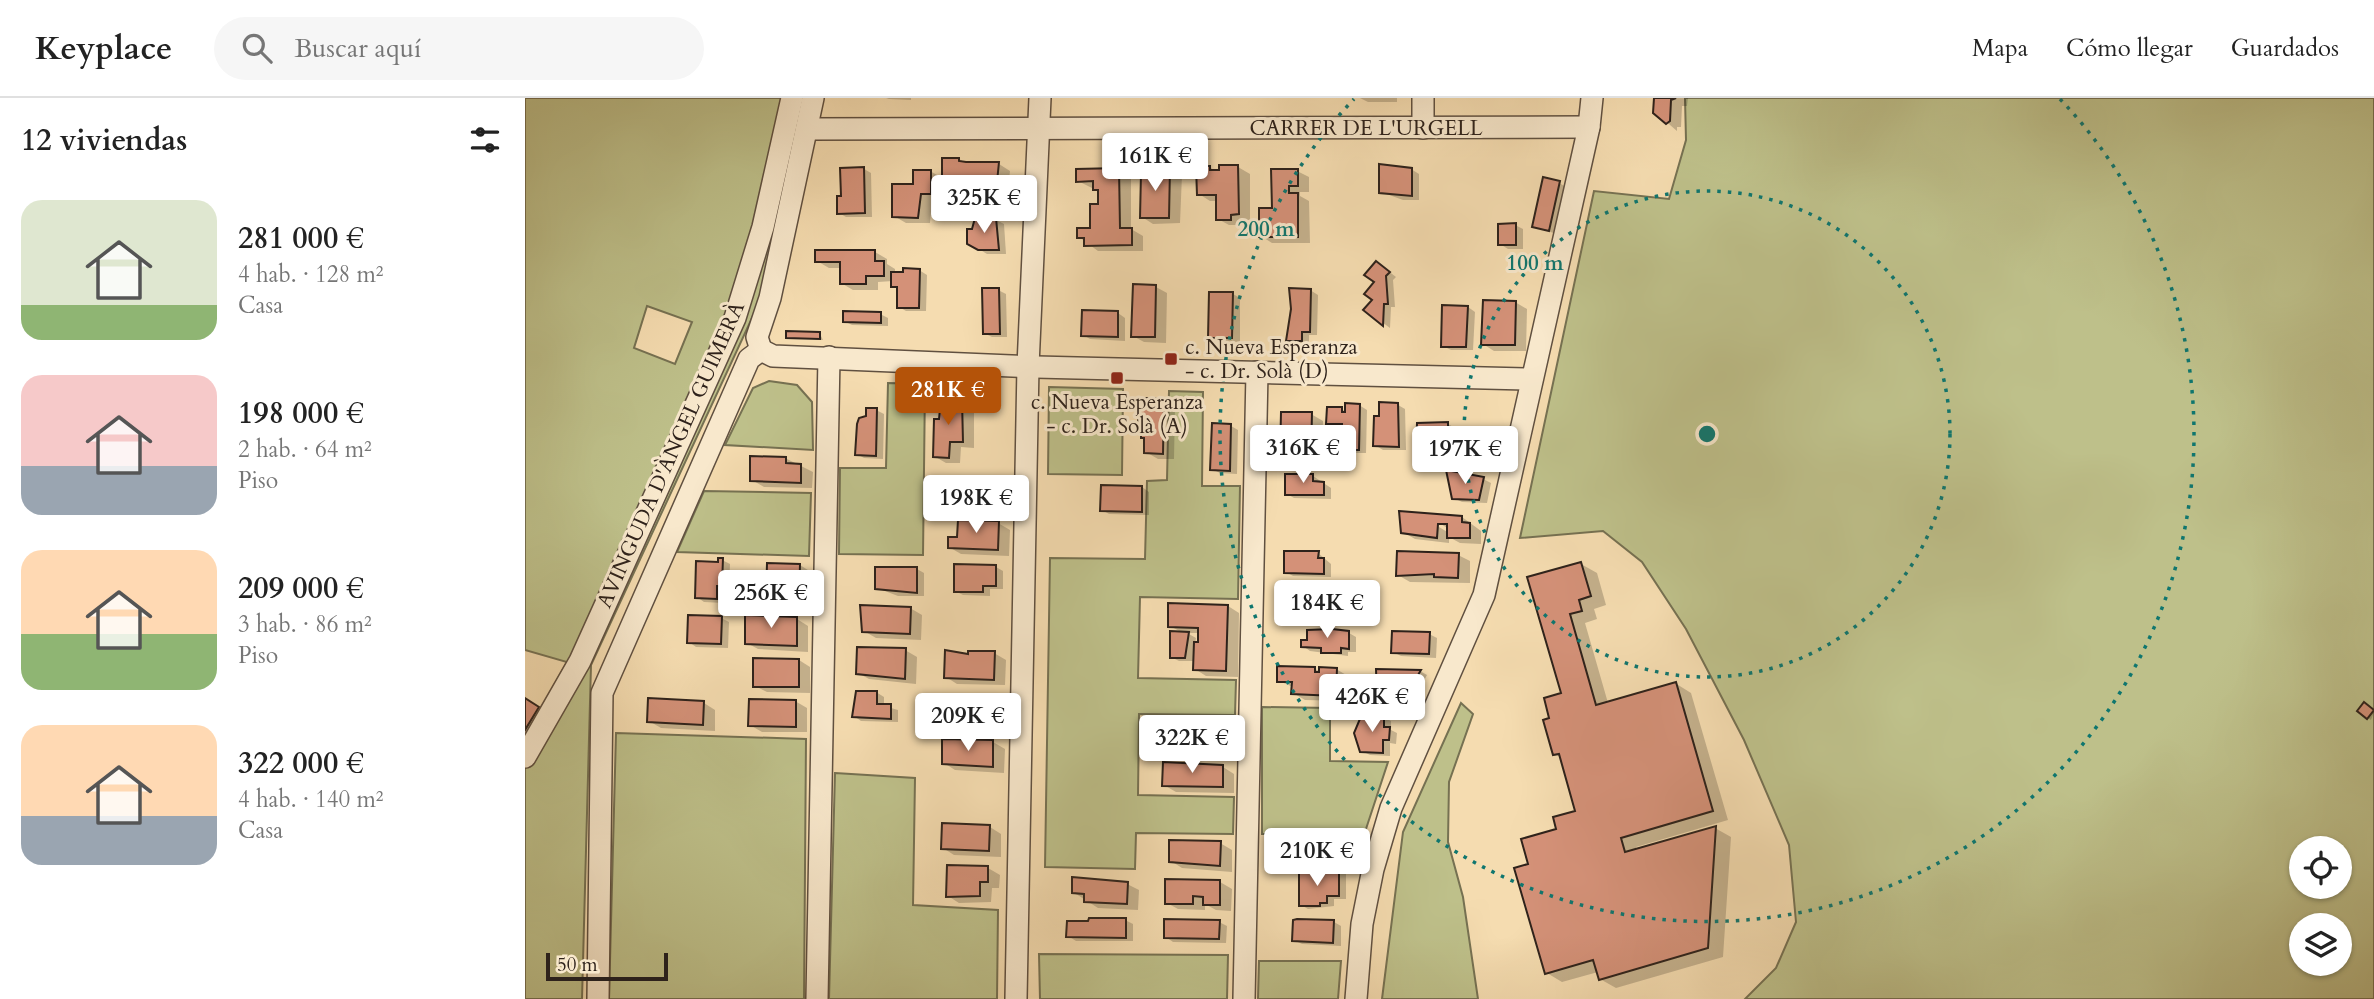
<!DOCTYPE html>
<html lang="es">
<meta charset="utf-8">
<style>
body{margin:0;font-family:Cardo,serif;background:#f6f6f6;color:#222;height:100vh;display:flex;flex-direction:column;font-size:26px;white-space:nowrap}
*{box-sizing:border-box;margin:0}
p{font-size:23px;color:#767676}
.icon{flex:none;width:38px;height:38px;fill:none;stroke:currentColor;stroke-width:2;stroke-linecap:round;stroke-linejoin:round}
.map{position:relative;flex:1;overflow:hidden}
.drawer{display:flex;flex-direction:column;background:#fff;width:525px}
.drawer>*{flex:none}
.tools{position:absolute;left:1764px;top:738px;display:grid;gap:14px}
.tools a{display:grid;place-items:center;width:63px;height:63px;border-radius:50%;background:#fff;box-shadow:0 2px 5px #0004;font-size:35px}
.scale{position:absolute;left:21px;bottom:18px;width:122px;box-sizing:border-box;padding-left:7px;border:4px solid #2e221b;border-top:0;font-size:19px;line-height:24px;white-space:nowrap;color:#2e221b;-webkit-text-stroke:5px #f8e8cc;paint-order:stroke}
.price{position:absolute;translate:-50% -60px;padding:0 16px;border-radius:7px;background:#fff;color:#222;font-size:23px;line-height:46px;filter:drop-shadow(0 2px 4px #0008)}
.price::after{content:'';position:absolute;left:50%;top:42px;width:21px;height:16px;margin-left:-10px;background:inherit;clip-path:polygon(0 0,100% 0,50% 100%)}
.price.on{background:#b45309;color:#fff}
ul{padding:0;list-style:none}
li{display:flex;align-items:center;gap:21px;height:175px;padding:0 21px}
li span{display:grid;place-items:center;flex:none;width:196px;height:140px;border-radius:21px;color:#555}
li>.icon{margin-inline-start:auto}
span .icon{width:84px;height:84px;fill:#fffc;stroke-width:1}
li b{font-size:30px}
h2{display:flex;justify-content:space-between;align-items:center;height:84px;padding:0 21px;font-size:30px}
header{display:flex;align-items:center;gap:42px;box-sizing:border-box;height:98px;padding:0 35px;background:#fff;border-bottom:2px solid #e0e0e0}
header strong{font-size:33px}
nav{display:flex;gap:38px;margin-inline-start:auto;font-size:24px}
.search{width:490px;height:63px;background:#f6f6f6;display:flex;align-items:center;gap:18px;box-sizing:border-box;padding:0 24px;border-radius:38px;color:#767676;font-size:26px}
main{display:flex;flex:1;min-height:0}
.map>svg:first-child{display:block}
.green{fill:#bec08a;stroke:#767152;stroke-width:2;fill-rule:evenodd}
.shadow{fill:#0003;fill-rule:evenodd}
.building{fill:#d49178;stroke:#2e221b;stroke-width:2}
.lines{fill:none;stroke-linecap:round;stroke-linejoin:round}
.minor-casing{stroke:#605040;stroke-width:24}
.minor{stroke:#f8e8cc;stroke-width:21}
.ring{fill:none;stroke:#0f766e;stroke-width:3.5;stroke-dasharray:3.5 7}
.poi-dot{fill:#8f2418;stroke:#f8e8cc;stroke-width:2.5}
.labels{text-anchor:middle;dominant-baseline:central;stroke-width:6;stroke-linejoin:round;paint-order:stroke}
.street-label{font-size:21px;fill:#2e221b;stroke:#f8e8cc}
.poi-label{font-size:21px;fill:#2e221b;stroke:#f8e8cc;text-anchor:start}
.centre{fill:#0f766e;stroke:#f8e8cc;stroke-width:3.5}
.ring-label{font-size:21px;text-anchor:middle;font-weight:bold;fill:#0f766e;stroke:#f8e8cc;stroke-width:6;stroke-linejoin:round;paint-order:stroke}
</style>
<header>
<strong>Keyplace</strong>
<div class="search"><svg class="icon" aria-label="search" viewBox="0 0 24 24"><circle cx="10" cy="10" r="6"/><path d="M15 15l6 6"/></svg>Buscar aquí</div>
<nav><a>Mapa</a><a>Cómo llegar</a><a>Guardados</a></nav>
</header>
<main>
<section class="drawer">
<h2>12 viviendas<svg class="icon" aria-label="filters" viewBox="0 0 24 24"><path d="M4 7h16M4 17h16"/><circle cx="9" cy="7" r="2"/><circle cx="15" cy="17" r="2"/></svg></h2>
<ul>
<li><span style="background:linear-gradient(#dfe7d0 75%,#8fb573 0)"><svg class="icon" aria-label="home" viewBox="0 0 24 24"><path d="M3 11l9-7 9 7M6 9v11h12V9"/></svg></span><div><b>281 000 €</b><p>4 hab. · 128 m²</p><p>Casa</p></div></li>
<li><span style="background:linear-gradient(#f6c9c9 65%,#9aa5b1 0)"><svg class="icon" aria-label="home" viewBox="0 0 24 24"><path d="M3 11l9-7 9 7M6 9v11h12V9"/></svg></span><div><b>198 000 €</b><p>2 hab. · 64 m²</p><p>Piso</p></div></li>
<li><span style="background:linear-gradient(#ffd9b3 60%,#8fb573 0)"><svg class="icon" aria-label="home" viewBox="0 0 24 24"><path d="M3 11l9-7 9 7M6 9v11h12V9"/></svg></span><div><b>209 000 €</b><p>3 hab. · 86 m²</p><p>Piso</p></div></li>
<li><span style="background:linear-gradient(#ffd9b3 65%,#9aa5b1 0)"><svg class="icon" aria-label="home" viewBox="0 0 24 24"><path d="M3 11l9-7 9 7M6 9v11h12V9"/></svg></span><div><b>322 000 €</b><p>4 hab. · 140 m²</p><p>Casa</p></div></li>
</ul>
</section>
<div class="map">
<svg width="1849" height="901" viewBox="0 0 1849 901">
<rect width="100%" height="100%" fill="#f5dcb0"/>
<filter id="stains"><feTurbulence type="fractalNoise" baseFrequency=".00286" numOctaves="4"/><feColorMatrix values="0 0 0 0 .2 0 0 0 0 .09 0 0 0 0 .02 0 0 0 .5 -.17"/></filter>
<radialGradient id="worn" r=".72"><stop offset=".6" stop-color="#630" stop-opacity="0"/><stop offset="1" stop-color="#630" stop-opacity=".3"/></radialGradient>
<g class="green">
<path d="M0,0H278L234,205L66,567L57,901H0V640L42,564L0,552ZM122,208L167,224L150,266L109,250Z"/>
<path d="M1160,0H1849V901H1220L1251,870L1271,824L1264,747L1219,642L1161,531L1117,464L1078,433L995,440L1069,93L1144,101L1161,42ZM1776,751H1815V789H1776ZM1776,828H1815V866H1776Z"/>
<polygon points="244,283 272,287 287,304 288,352 200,347 228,290"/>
<polygon points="363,285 400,286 398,457 314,456 315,370 361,370"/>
<polygon points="524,289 598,291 597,377 523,376"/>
<polygon points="644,293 678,294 677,388 715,388 713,501 615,499 613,580 711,582 710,617 614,616 613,697 709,699 708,736 611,735 610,771 520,769 525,460 620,461 622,383 642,382"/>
<polygon points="179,393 286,395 284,458 152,454"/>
<polygon points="936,605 948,616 924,684 923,744 938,799 953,901 857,901 878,734"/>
<polygon points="737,609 805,610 805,663 863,664 839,737 737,736"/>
<polygon points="91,635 281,641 279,901 84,901"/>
<polygon points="310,675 390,680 388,807 473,812 472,901 304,901"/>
<polygon points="514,856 703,857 702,901 515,901"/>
<polygon points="734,863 816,863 813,901 733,901"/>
</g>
<g class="shadow">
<polygon points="361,0 386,0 386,2 364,1"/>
<polygon points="835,0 872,0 872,4 843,4"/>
<polygon points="1131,0 1163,0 1162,8 1157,8 1156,29 1152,29 1152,33 1130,14"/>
<polygon points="434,61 442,66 474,66 485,73 482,100 465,95 445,95 445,105 431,105 417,97 417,102 407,102 405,125 381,125 369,118 390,88 405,73 419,81"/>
<polygon points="684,69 692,74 713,69 725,76 725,122 717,122 717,127 704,127 693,121 693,103 685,103 674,96"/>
<polygon points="339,71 346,75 347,119 321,119 314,115 318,100"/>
<polygon points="625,71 645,71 657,77 655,125 628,126 617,119"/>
<polygon points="886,71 894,76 894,102 878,102 856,94"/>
<polygon points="594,72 606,78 606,131 618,138 618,153 573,153 554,139 567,131 575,108 575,94 553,83"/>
<polygon points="772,73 784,79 784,94 775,94 775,98 784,103 785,145 747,145 736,138"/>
<polygon points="1034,85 1041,89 1031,136 1009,128"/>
<polygon points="471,122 479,126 481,156 462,156 454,151"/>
<polygon points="990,127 998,131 998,151 983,151 975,146"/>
<polygon points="350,154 362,161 362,166 370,171 370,175 394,172 402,177 401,213 381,213 374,209 374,192 368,188 368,183 353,184 353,192 328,192 316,185 316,170 304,170 292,163"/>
<polygon points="858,169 871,179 868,182 870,209 866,209 865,230 841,212 849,202"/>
<polygon points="631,189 642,195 641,245 619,244 608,238"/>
<polygon points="473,192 481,196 482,239 467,239 459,235"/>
<polygon points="766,192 785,192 793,197 792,237 784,237 784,246 771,246 763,242"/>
<polygon points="708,196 715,200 715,244 693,243 685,239"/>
<polygon points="990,204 1002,211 1001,253 969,253 958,246"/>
<polygon points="919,209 943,209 950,214 948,252 926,252 918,248"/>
<polygon points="593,215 600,220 600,243 565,241 558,237"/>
<polygon points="355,216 363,220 363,228 327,227 319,223"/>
<polygon points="295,236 298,242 263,239"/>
<polygon points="433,298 449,311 449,350 436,349 435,365 421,365 409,358 416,323"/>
<polygon points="638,302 650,309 649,361 633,361 621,354 618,331 615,329"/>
<polygon points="834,307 842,312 841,355 825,355 818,351 818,330 803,325 816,311 822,314"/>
<polygon points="873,307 880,311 881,352 858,352 850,347 856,320"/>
<polygon points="351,312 359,316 358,361 339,360 332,356"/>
<polygon points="786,316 798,323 797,365 768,365 756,358"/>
<polygon points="923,326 930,330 930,361 901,360 893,356"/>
<polygon points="706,328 713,332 712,376 695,375 687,371"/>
<polygon points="260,360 288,374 287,390 239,389 227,382"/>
<polygon points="788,378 806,390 806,401 769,400 762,396"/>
<polygon points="473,381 481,386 480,412 445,411 437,406"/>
<polygon points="958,381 966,385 962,405 937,404 929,400"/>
<polygon points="617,389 624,394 624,417 584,416 577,412"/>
<path d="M876,415L937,419L956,433V446L935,445L924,439V445L890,441L878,434ZM906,420L924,431V435L904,423Z"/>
<polygon points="473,425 485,432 484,458 436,456 424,449 433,441"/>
<polygon points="793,455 806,466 806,479 768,478 761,474"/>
<polygon points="933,457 945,463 945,485 885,484 873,477"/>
<polygon points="197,462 205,466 204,491 199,491 199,505 179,504 172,499"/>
<polygon points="1056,466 1072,475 1081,507 1069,511 1072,521 1060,525 1083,605 1150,585 1166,595 1203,722 1111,749 1112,753 1190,730 1206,739 1198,859 1091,890 1075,881 1073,874 1037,884 1022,875 1005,767 1052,714 1037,660 1030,656 1027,621 1038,597 1004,481"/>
<polygon points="275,467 286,474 285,511 255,509 243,503"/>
<polygon points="471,469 478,473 478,491 465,491 465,498 438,497 430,493"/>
<polygon points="392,471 399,475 399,498 373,498 352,490"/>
<polygon points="798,494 805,498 805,519 765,517 758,513"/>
<path d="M703,508L714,515L713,579L681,578L670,571V563H654L646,559L658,535L645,528ZM662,535H675L674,546H670L671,540Z"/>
<polygon points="385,510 397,517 396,542 351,540 339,533"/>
<polygon points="196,520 204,524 203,550 171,549 164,544"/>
<polygon points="272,521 283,528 283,554 233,551 222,545"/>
<polygon points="824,535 831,539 831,554 823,554 823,558 785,553 778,548 783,544"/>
<polygon points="904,536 912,540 911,560 876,558 868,554"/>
<polygon points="380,552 392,559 391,586 344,581 333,575"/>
<polygon points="469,555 481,562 480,587 432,586 421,579 445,558"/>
<polygon points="274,562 285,569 285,595 242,594 230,588"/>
<polygon points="790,571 796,574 811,571 823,578 822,603 780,602 768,595 768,589 754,583"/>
<polygon points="895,573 902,577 895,590 884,590 884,604 861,604 854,599"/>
<polygon points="351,594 359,599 359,608 373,612 373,624 336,623 329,618"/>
<polygon points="0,601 25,617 0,657"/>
<polygon points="270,603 282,610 282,634 237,634 225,627"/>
<polygon points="179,605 190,612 190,633 136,630 124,623"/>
<polygon points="1842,608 1849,614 1846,622 1843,620"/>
<polygon points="858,619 866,623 866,632 872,635 871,646 865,645 865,658 845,657 837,653"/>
<polygon points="698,630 706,634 705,653 667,652 659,648 660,644 643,640"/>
<polygon points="468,644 480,651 479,675 430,672 419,665"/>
<polygon points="698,669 709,676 709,695 651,694 639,687"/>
<polygon points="465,729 476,736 476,759 429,757 418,750"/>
<polygon points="695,745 707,752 707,774 657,770 646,763"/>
<polygon points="803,747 821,759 821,801 809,801 809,808 783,811 776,807"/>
<polygon points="463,770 475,777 474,790 467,790 466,804 434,805 423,798"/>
<polygon points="695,784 707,791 706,813 691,812 680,806 680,812 653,811 642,805"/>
<polygon points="602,786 614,792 613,812 573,810 548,794"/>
<polygon points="600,822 608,826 608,843 551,843 543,838"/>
<polygon points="694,824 702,828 701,845 648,844 641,839"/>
<polygon points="809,824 816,828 816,848 777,846 769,842"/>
</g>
<g class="building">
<polygon points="1129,0 1151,0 1146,2 1145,23 1141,26 1128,15"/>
<polygon points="417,60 434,60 434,63 441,64 474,64 471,94 434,90 434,99 417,99"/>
<polygon points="854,66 887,70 887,98 854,95"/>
<polygon points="694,67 713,67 714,116 706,117 706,122 691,122 691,97 672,97 671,68 685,68 685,72 694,72"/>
<polygon points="339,69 340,115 312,116 312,98 316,98 315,70"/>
<polygon points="623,69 645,69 644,120 615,120 616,75 624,75"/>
<polygon points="594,70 595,130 607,130 607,147 559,148 559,140 552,140 552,130 565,130 565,106 573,106 573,92 568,92 568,83 551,84 551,71"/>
<polygon points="746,71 773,71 773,88 764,88 764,95 773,95 773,139 734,139 734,110 747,110"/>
<polygon points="388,72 406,72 406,96 396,96 393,120 367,119 367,86 388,86"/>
<polygon points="1018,79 1035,83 1024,133 1007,129"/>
<polygon points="450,120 471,120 474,152 453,152 442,146 442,131 447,131"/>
<polygon points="991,125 991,147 973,147 973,126"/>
<polygon points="290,152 350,152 350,163 359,163 359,178 341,178 341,186 315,186 315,164 290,164"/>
<polygon points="851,163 865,174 861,178 863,206 859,206 858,228 838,212 847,202 839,196 849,184 839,177"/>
<polygon points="378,170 395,171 394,210 372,210 372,189 366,189 366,174 378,174"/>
<polygon points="608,186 631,187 630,239 606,239"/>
<polygon points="457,190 474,190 475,236 458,236"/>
<polygon points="764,190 786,191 785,234 777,234 777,243 761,243 766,211"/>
<polygon points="684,194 708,194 707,240 683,240"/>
<polygon points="958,202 991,203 990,247 956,247"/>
<polygon points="917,207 943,208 941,249 916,249"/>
<polygon points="557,212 593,213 593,239 556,238"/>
<polygon points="318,213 356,214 356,225 318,224"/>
<polygon points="261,233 295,234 295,241 261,240"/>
<polygon points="420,296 433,296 433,302 437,302 438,344 425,344 424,360 408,359 409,321 414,321 415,311 420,311"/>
<polygon points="614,300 639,300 638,356 619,355 619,340 616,340 616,330 613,330"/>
<polygon points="854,304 873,305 874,349 848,348 849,318 854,318"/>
<polygon points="820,305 835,306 834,352 816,352 817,326 801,326 802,309 817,309 817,314 820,314"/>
<polygon points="341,310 352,310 351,358 330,357 332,326 334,320 341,318"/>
<polygon points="756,314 787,314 786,360 755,359"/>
<polygon points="923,324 923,357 891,357 892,325"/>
<polygon points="687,325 706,326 705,373 685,372"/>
<polygon points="225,358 261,359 261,365 276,366 276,385 225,383"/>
<polygon points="921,372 959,379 954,402 927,401"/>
<polygon points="760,376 788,376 788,383 799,384 799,397 760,397"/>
<polygon points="436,378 474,380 473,408 435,407"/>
<polygon points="576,387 617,388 617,414 575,413"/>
<polygon points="874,413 937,418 937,424 945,425 945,440 922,440 922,426 913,426 912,440 876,435"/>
<polygon points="433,422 474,423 473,452 423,450 423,439 432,439"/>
<polygon points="759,453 794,453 793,460 799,460 799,476 759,475"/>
<polygon points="872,453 934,455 933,480 909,479 909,476 871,478"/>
<polygon points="193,460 198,460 197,488 192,488 192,501 170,500 171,463 193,464"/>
<polygon points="1056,464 1066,498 1054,502 1057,513 1045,516 1071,607 1151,584 1188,713 1096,740 1100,754 1191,728 1183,850 1074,882 1068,862 1020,876 989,770 1003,766 996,741 1031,731 1028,719 1050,713 1034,656 1028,657 1018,622 1024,620 1019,600 1036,595 1002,479"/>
<polygon points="242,465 275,466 274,505 241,504"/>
<polygon points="429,466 471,467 471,488 458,488 458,494 429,494"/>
<polygon points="350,469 392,469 392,495 350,491"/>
<polygon points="757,491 798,492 798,515 756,514"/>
<polygon points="643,505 703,507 701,573 668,572 669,544 673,544 673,530 643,529"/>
<polygon points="335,507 386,509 385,536 337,534"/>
<polygon points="163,517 197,518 196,546 162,545"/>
<polygon points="220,517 272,519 272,548 220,546"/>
<polygon points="807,531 824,533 824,551 816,550 816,555 796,555 796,550 776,549 776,542 782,542 782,532"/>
<polygon points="645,533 664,534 660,560 645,560"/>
<polygon points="867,533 905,534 904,556 866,555"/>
<polygon points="332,549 381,550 380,581 331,576"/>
<polygon points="420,552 443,556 443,553 470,553 469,582 419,580"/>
<polygon points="228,560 274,561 274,589 228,589"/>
<polygon points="752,568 790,569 790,574 794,574 794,569 812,570 811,598 766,596 767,584 752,584"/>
<polygon points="851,571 896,572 887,587 877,586 877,601 852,600"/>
<polygon points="331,593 352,593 352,606 366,606 366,621 327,619"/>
<polygon points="0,600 14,609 0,632"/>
<polygon points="123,600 179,603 178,627 122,624"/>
<polygon points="224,601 271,602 271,629 223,628"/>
<polygon points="1839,604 1849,612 1842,621 1832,613"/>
<polygon points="837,616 859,617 859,629 865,629 864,642 858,642 858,655 835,654 829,635"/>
<polygon points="641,624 699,628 698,650 658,649 658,641 641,641"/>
<polygon points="417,641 468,642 468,669 417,666"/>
<polygon points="638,664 698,667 698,689 637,688"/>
<polygon points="417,725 465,727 464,753 416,751"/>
<polygon points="644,742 696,743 695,768 644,764"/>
<polygon points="775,742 796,742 804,745 804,753 814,753 814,775 774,775"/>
<polygon points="422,767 463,768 463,784 455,784 455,798 421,799"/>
<polygon points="774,775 814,775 814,798 802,798 802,805 795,805 795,808 774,808"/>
<polygon points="547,779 603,784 602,806 559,804 559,796 547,795"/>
<polygon points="640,781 695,782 695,807 678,807 678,799 668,798 668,806 640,806"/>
<polygon points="564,820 601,820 601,840 541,839 542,823 563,823"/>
<polygon points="639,821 695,822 694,841 639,840"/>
<polygon points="772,821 809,822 808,845 767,843 768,822"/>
</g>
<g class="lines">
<g class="minor-casing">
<g id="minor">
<polyline points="898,30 898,0"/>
<polyline points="282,31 1064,29"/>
<polyline points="236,252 248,258 511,269 1006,281"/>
<polyline points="236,252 232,239 245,200 288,0"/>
<polyline points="0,659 55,563 210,220 238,129 267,0"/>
<polyline points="73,901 77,595 224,261 236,252"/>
<polyline points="292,901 304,259"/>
<polyline points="491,901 503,268 515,0"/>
<polyline points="719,901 732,274"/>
<polyline points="831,901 837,826 848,771 866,710 959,497 1064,29 1067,0"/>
</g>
</g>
<use href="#minor" class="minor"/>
</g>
<g class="ring">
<circle cx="1182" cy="336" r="243"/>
<path d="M1535 1A487 487 0 1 1 829 1"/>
</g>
<g class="poi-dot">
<rect x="639" y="254" width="14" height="14" rx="3.5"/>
<rect x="585" y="273" width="14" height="14" rx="3.5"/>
</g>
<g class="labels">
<g class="street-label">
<text x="841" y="30">CARRER DE L'URGELL</text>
<text transform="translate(146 357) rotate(-66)">AVINGUDA D'ÀNGEL GUIMERÀ</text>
</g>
<g class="poi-label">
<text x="660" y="249">c. Nueva Esperanza<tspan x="660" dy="24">- c. Dr. Solà (D)</tspan></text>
<text x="592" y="304" text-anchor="middle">c. Nueva Esperanza<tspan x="592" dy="24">- c. Dr. Solà (A)</tspan></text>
</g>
</g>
<circle cx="1182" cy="336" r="10" class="centre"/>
<g class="ring-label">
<text x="741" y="138">200 m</text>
<text x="1010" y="172">100 m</text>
</g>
<rect width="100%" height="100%" filter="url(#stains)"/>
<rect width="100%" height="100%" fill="url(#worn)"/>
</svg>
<div class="tools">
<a><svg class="icon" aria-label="locate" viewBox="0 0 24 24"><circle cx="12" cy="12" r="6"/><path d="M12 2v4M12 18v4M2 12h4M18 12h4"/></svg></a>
<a><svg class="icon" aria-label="layers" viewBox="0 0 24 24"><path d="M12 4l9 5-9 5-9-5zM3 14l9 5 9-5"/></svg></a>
</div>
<div class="scale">50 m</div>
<b class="price" style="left:630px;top:95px">161K €</b>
<b class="price" style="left:459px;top:137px">325K €</b>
<b class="price on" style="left:423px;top:329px">281K €</b>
<b class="price" style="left:778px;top:387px">316K €</b>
<b class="price" style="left:940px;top:388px">197K €</b>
<b class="price" style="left:451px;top:437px">198K €</b>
<b class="price" style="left:246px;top:532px">256K €</b>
<b class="price" style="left:802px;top:542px">184K €</b>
<b class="price" style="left:847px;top:636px">426K €</b>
<b class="price" style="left:443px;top:655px">209K €</b>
<b class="price" style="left:667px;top:677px">322K €</b>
<b class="price" style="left:792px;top:790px">210K €</b>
</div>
</main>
